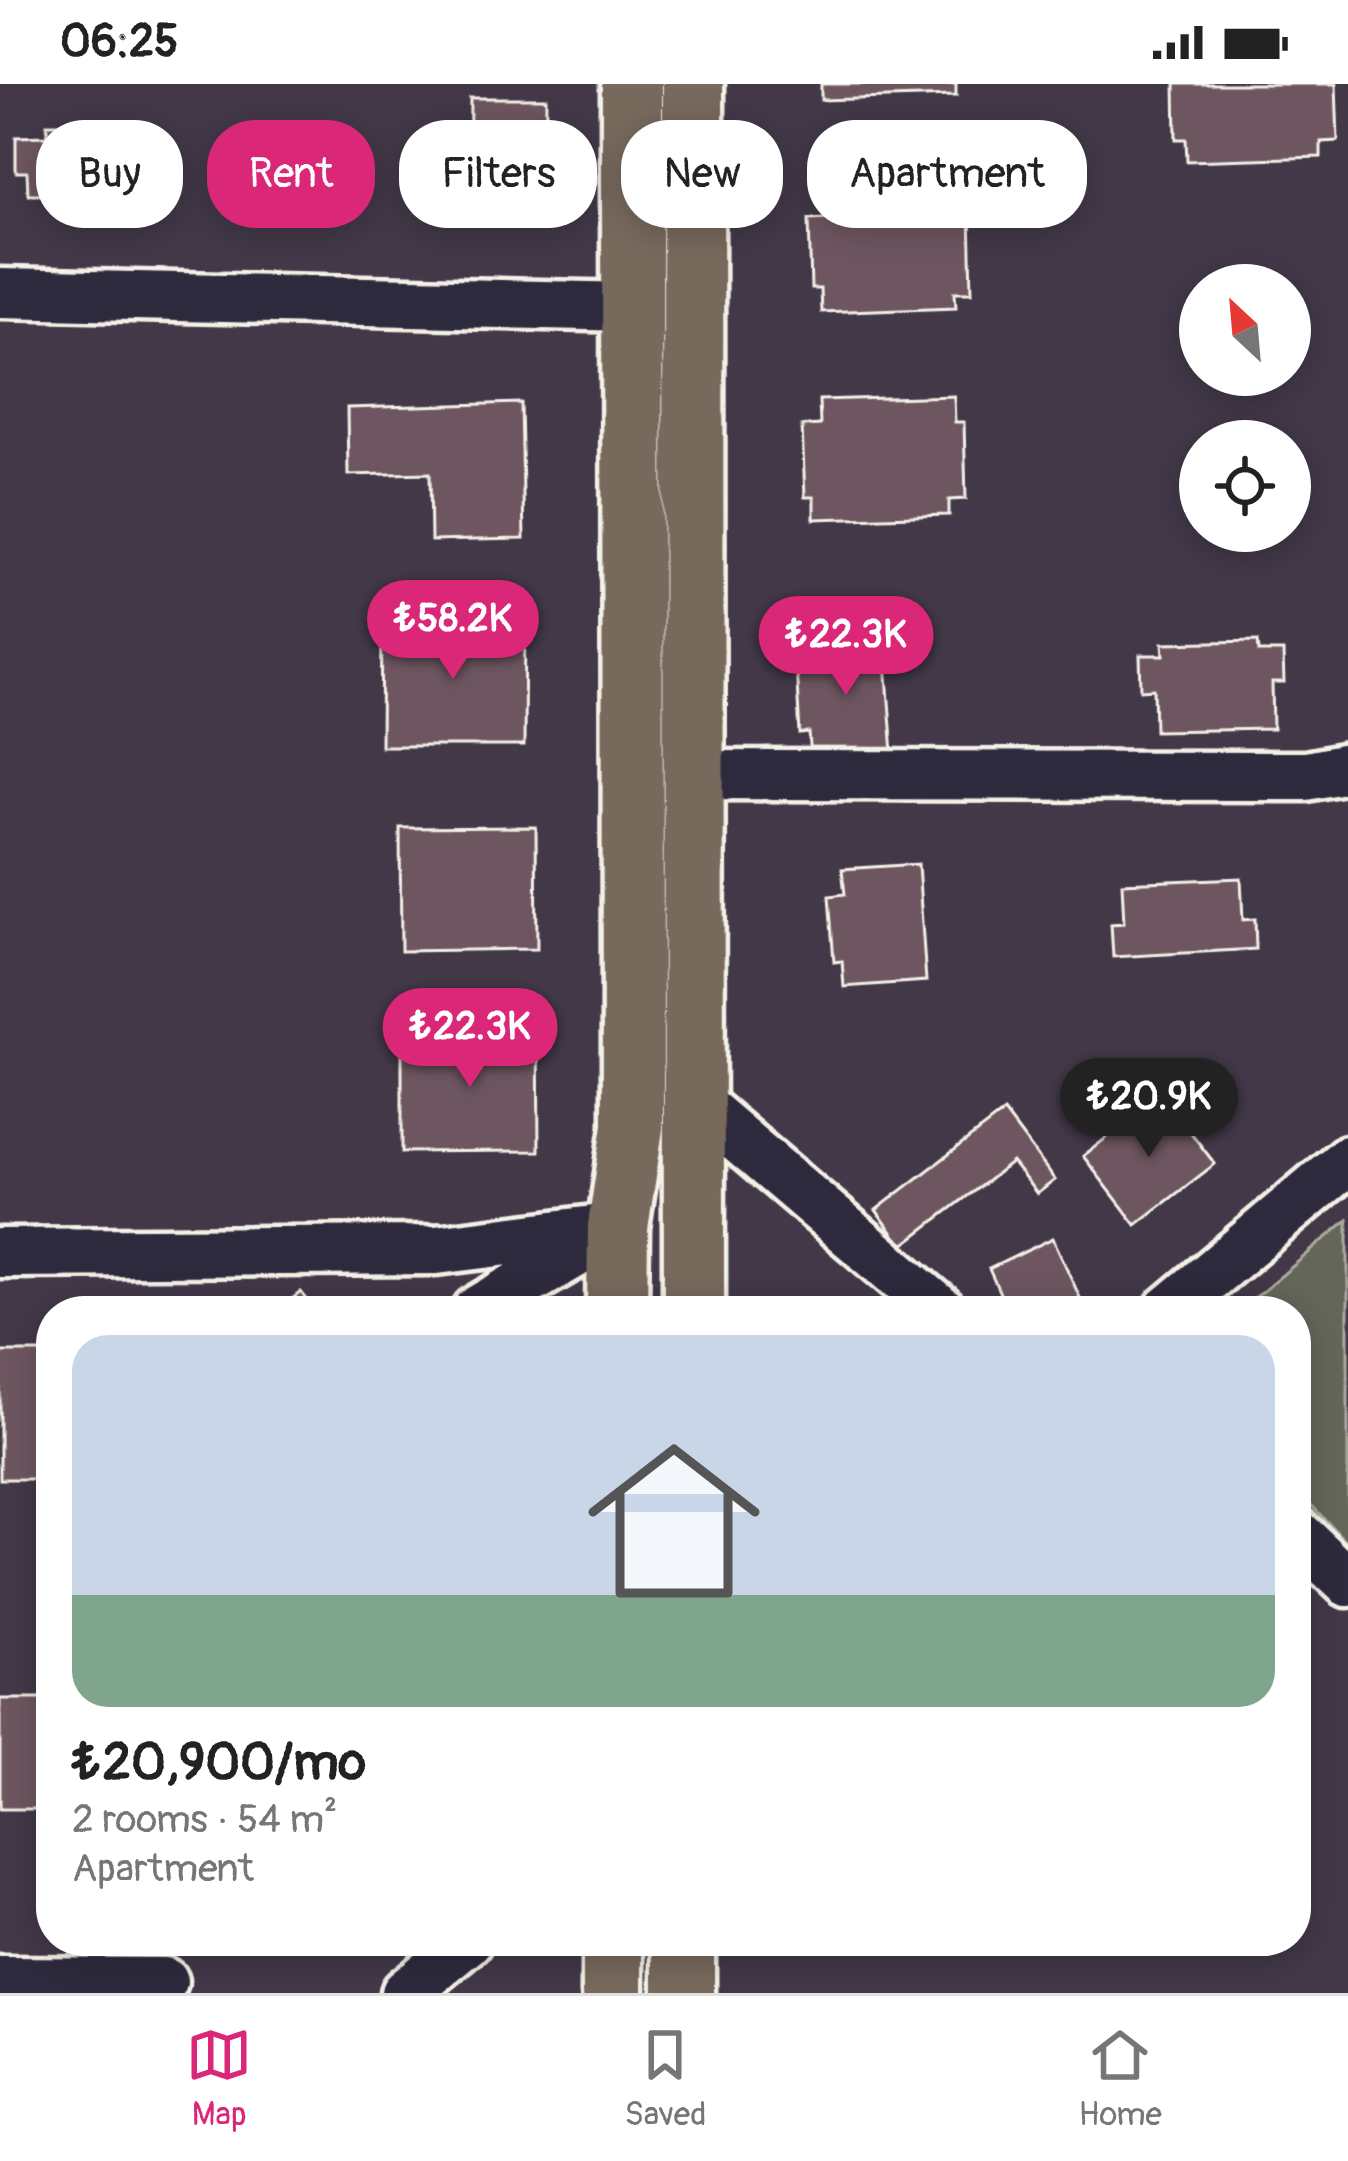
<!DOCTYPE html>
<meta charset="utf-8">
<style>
body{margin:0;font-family:Pangolin,sans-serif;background:#f6f6f6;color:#222;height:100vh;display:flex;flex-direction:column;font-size:45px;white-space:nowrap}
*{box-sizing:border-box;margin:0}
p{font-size:39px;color:#767676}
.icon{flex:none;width:66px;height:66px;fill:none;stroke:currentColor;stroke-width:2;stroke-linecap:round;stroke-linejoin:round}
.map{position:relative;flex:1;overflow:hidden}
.sheet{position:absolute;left:36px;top:1212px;width:1275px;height:660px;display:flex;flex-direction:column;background:#fff;border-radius:48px;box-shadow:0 6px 30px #0003}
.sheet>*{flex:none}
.top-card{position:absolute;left:36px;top:36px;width:1278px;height:108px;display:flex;gap:24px}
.needle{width:78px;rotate:334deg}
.fabs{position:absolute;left:1179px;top:180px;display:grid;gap:24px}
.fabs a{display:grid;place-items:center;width:132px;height:132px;border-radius:50%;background:#fff;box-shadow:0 6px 30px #0003;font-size:60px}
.price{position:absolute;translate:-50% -102px;padding:0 27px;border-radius:42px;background:#db2777;color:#fff;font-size:39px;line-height:78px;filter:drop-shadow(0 3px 6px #0008)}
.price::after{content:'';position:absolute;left:50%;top:72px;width:36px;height:27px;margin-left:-18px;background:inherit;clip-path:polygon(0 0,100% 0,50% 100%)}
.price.on{background:#222;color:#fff}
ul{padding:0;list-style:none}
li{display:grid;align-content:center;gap:24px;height:636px;padding:0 36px}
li+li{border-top:3px solid #e0e0e0}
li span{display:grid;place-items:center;height:372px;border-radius:36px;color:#555}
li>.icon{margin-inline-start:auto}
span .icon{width:216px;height:216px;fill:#fffc;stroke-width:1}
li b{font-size:51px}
.chip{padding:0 42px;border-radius:48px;background:#fff;box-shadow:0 6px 30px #0003;font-size:42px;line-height:108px}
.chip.on{background:#db2777;color:#fff}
.status{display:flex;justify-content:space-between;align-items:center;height:84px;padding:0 60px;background:#fff;direction:ltr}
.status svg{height:33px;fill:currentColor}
.tab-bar{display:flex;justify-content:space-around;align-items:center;height:168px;border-top:3px solid #e0e0e0;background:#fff;font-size:33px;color:#767676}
.tab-bar a{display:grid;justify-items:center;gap:6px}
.tab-bar .on{color:#db2777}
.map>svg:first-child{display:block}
.grass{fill:#636658;stroke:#acaca0;stroke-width:3}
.building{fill:#6e5760;stroke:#f4f1e8;stroke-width:3}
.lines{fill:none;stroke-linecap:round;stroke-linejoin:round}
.minor-casing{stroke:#f4f1e8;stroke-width:57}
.major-casing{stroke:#f4f1e8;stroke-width:69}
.minor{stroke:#2f2a3d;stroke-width:48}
.major{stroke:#77695c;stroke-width:60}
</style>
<div class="status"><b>06:25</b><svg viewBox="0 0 49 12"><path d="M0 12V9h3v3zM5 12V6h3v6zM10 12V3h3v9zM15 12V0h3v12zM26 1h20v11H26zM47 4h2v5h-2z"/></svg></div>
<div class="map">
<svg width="1348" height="1909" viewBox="0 0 1348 1909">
<rect width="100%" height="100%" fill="#423848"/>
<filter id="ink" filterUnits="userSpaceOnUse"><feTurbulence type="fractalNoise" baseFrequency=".00833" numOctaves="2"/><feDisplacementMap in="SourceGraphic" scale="24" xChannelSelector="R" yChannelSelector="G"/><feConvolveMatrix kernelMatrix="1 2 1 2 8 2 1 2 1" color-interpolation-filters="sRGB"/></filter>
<g filter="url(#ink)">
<polygon class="grass" points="1348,1136 1348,1460 1296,1405 1296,1227 1239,1227"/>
<g class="building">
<polygon points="821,0 956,0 956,12 821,16"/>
<polygon points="1175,0 1336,0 1338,57 1321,58 1321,73 1187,77 1186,55 1176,55"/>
<polygon points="470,14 546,14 545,129 469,128"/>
<polygon points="47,40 121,40 122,51 150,50 150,93 141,93 141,109 113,109 114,122 51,122 51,110 28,110 27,88 16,88 16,53 47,52"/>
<polygon points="961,104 961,130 970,130 972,208 955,208 956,223 821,228 820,205 811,205 809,135 827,134 826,108"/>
<polygon points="954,312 955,338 964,338 966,415 949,416 949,431 814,435 814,413 805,413 802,342 820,341 819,316"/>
<polygon points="521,319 524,455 431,457 430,389 348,391 347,324"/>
<polygon points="382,533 525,534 524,662 381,662"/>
<polygon points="884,552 893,669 811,675 809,649 800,650 796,583 811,582 809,557"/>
<polygon points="1258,557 1259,568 1283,568 1284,599 1272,599 1273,645 1155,647 1154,605 1141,606 1140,571 1164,571 1163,559"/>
<polygon points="536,743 537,865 401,867 400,744"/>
<polygon points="918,780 926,897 844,903 842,877 834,878 829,812 845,810 842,785"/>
<polygon points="1241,794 1243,836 1255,835 1256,865 1113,873 1111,840 1124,839 1122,799"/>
<polygon points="538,944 539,1067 402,1068 402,946"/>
<polygon points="1162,1011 1215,1080 1136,1141 1083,1072"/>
<polygon points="1004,1028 1055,1096 1037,1110 1012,1078 902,1162 876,1126"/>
<polygon points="1053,1154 1086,1227 1008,1227 989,1185"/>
<polygon points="301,1208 316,1227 276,1227"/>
<rect x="0" y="1268" width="51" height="127"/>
<rect x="0" y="1615" width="51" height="110"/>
</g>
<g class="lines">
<g class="minor-casing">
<g id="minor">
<polyline points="0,209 635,223"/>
<polyline points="693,691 1306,692 1348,684"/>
<polyline points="693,1016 941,1227"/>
<polyline points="0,1169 436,1166 618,1143"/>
<polyline points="477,1227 599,1155"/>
<polyline points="1168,1227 1348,1076"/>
<polyline points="1296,1449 1348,1498"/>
<polyline points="0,1897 163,1898"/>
<polyline points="405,1909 468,1857"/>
</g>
</g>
<g class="major-casing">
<g id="major">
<polyline points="693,0 694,1227"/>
<polyline points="617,1227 618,1143 633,1043 632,0"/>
<polyline points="613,1857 613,1909"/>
<polyline points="684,1909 684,1857"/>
</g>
</g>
<use href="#minor" class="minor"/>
<use href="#major" class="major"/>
</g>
</g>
</svg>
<div class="fabs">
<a><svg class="needle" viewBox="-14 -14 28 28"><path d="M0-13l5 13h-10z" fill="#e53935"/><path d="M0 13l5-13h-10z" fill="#767676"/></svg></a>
<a><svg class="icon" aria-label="locate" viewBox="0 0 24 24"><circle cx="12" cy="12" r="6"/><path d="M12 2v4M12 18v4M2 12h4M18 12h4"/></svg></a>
</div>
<b class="price" style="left:453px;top:598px">₺58.2K</b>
<b class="price" style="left:846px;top:614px">₺22.3K</b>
<b class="price" style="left:470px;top:1006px">₺22.3K</b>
<b class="price on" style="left:1149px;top:1076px">₺20.9K</b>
<div class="top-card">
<a class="chip">Buy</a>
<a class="chip on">Rent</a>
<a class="chip">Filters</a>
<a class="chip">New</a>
<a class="chip">Apartment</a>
</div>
<section class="sheet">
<ul>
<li><span style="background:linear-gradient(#c9d6e8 70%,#7fa58c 0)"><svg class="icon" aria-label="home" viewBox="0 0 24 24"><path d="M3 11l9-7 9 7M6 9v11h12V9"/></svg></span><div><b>₺20,900/mo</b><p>2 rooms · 54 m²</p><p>Apartment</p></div></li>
</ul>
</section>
</div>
<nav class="tab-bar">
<a class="on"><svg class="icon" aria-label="map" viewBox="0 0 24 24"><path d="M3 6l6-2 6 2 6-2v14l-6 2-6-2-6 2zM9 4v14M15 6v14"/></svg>Map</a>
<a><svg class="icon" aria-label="saved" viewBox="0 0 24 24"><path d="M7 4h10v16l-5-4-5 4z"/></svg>Saved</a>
<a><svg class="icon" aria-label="home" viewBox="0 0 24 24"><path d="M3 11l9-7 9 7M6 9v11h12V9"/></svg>Home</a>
</nav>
